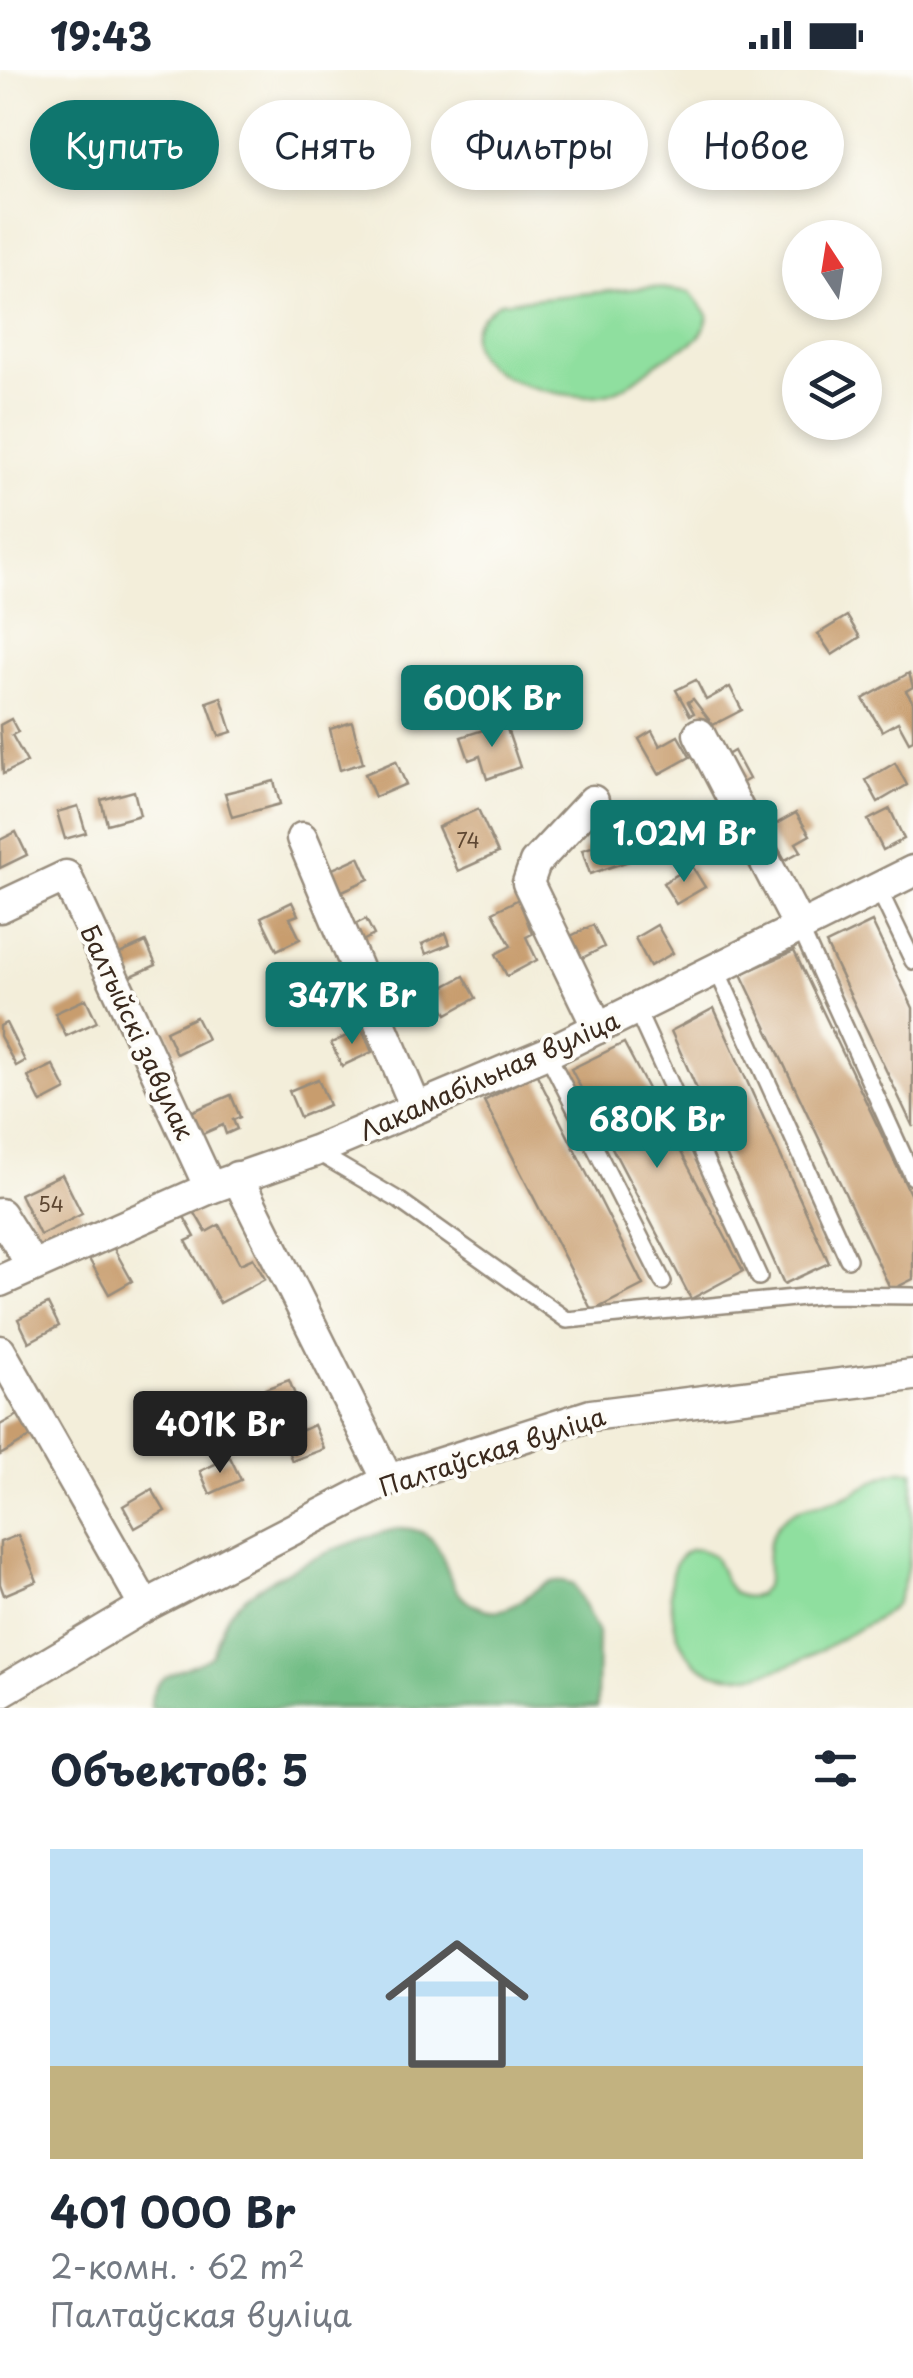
<!DOCTYPE html>
<html lang="ru">
<meta charset="utf-8">
<style>
body{margin:0;font-family:"Playpen Sans",sans-serif;background:#f2f2f3;color:#1f2937;height:100vh;display:flex;flex-direction:column;font-size:38px;white-space:nowrap}
*{box-sizing:border-box;margin:0}
p{font-size:32px;color:#747a83}
.icon{flex:none;width:55px;height:55px;fill:none;stroke:currentColor;stroke-width:2;stroke-linecap:round;stroke-linejoin:round}
.map{position:relative;height:1638px;overflow:hidden}
.panel{display:flex;flex-direction:column;background:#fff;flex:1}
.panel>*{flex:none}
.guide{position:absolute;left:30px;top:30px;width:855px;height:90px;display:flex;gap:20px}
.needle{width:65px;rotate:348deg}
.fabs{position:absolute;left:782px;top:150px;display:grid;gap:20px}
.fabs a{display:grid;place-items:center;width:100px;height:100px;border-radius:50%;background:#fff;box-shadow:0 5px 15px #0003;font-size:50px}
.price{position:absolute;translate:-50% -85px;padding:0 22px;border-radius:10px;background:#0f766e;color:#fff;font-size:32px;line-height:65px;filter:drop-shadow(0 2px 5px #0008)}
.price::after{content:'';position:absolute;left:50%;top:60px;width:30px;height:22px;margin-left:-15px;background:inherit;clip-path:polygon(0 0,100% 0,50% 100%)}
.price.on{background:#222;color:#fff}
ul{padding:0;list-style:none}
li{display:grid;align-content:center;gap:20px;height:530px;padding:0 50px}
li+li{border-top:2px solid #e0e1e3}
li span{display:grid;place-items:center;height:310px;border-radius:0px;color:#555}
li>.icon{margin-inline-start:auto}
span .icon{width:180px;height:180px;fill:#fffc;stroke-width:1}
li b{font-size:42px}
h2{display:flex;justify-content:space-between;align-items:center;height:120px;padding:0 50px;font-size:42px}
.chip{padding:0 35px;border-radius:45px;background:#fff;box-shadow:0 5px 15px #0003;font-size:35px;line-height:90px}
.chip.on{background:#0f766e;color:#fff}
.status{display:flex;justify-content:space-between;align-items:center;height:70px;padding:0 50px;background:#fff;direction:ltr}
.status svg{height:28px;fill:currentColor}
.map>svg:first-child{display:block}
.green{fill:#8fdf9f;stroke:#65845e;stroke-width:2.5}
.forest{fill:#73be86;stroke:#577452;stroke-width:2.5}
.building{fill:#c89d6e}
.lines{fill:none;stroke-linecap:round;stroke-linejoin:round}
.service-casing{stroke:#978c7c;stroke-width:20}
.minor-casing{stroke:#978c7c;stroke-width:35}
.service{stroke:#fff;stroke-width:15}
.minor{stroke:#fff;stroke-width:30}
.labels{text-anchor:middle;dominant-baseline:central;stroke-width:8;stroke-linejoin:round;paint-order:stroke}
.number-label{font-size:20px;fill:#5e4732}
.street-label{font-size:25px;fill:#3b2a1e;stroke:#fdfcf7}
</style>
<div class="status"><b>19:43</b><svg viewBox="0 0 49 12"><path d="M0 12V9h3v3zM5 12V6h3v6zM10 12V3h3v9zM15 12V0h3v12zM26 1h20v11H26zM47 4h2v5h-2z"/></svg></div>
<div class="map">
<svg width="913" height="1638" viewBox="0 0 913 1638">
<rect width="100%" height="100%" fill="#fdfcf7"/>
<filter id="ink" filterUnits="userSpaceOnUse"><feTurbulence type="fractalNoise" baseFrequency=".01" numOctaves="2"/><feDisplacementMap in="SourceGraphic" scale="20" xChannelSelector="R" yChannelSelector="G"/><feConvolveMatrix kernelMatrix="1 2 1 2 8 2 1 2 1" color-interpolation-filters="sRGB"/></filter>
<filter id="wash" filterUnits="userSpaceOnUse"><feTurbulence type="fractalNoise" baseFrequency=".0048" numOctaves="4" result="noise"/><feDisplacementMap in="SourceGraphic" scale="40" xChannelSelector="R" yChannelSelector="G"/><feGaussianBlur stdDeviation="2.25" result="paint"/><feColorMatrix in="noise" values="0 0 0 0 0 0 0 0 0 0 0 0 0 0 0 0 0 1.4 0 .05"/><feComposite in="paint" operator="in"/></filter>
<g filter="url(#wash)">
<rect width="100%" height="100%" fill="#f3eeda"/>
<g class="green">
<path d="M652,217L690,222L708,245C704,272 689,273 668,286C648,297 633,316 610,323C559,338 411,291 501,232Z"/>
<path d="M900,1401H913C913,1440 913,1505 895,1535C880,1550 855,1560 837,1571C775,1609 684,1638 672,1539C670,1522 668,1501 680,1487C690,1475 702,1479 714,1486C725,1506 727,1534 758,1525C775,1509 764,1493 769,1474C783,1428 815,1441 851,1424C869,1415 879,1406 900,1401Z"/>
</g>
<path class="forest" d="M402,1458C461,1461 431,1525 484,1539C524,1550 536,1497 574,1514L598,1563L597,1638H151C148,1601 188,1602 212,1585C218,1570 221,1555 230,1542C256,1509 360,1465 402,1458Z"/>
<g id="blocks">
<g class="building">
<polygon points="847,546 860,567 832,585 818,564"/>
<polygon points="909,603 913,617 906,621 913,632 913,670 909,672 898,652 882,661 863,629"/>
<polygon points="696,610 706,630 730,617 742,640 713,655 693,629 688,632 694,643 690,645 676,620"/>
<polygon points="221,627 232,662 219,666 207,632"/>
<polygon points="11,649 18,662 12,665 27,692 3,704 0,655"/>
<polygon points="352,652 363,693 340,700 330,659"/>
<polygon points="505,653 520,697 487,709 480,686 469,690 461,667"/>
<polygon points="652,661 660,676 678,666 690,687 659,704 639,669"/>
<polygon points="734,681 749,709 734,717 720,689"/>
<polygon points="396,691 406,714 375,727 365,704"/>
<polygon points="895,693 907,715 878,732 866,710"/>
<polygon points="274,711 280,734 232,747 225,723"/>
<polygon points="134,721 140,745 107,754 101,730"/>
<polygon points="78,736 86,763 65,769 57,742"/>
<polygon points="478,739 498,783 458,801 438,757"/>
<polygon points="890,739 904,769 883,780 868,750"/>
<polygon points="796,743 810,765 796,773 801,781 785,790 767,759"/>
<polygon points="16,762 27,785 0,798 0,770"/>
<polygon points="622,767 629,791 590,804 582,780"/>
<polygon points="359,787 369,809 338,823 328,801"/>
<polygon points="692,796 705,817 676,834 663,813"/>
<polygon points="519,829 532,864 526,867 537,890 507,906 496,884 511,876 493,842"/>
<polygon points="292,832 298,845 290,848 300,869 277,880 261,847"/>
<polygon points="366,849 374,865 358,873 350,857"/>
<polygon points="872,852 913,938 913,1057 826,874"/>
<polygon points="593,855 604,877 574,892 561,871"/>
<polygon points="657,855 673,883 650,896 635,868"/>
<polygon points="446,863 450,874 426,884 422,874"/>
<polygon points="146,872 156,895 125,909 115,886"/>
<polygon points="794,881 913,1130 913,1209 891,1220 741,904"/>
<polygon points="464,906 476,928 447,944 434,922"/>
<polygon points="86,929 97,952 66,966 55,943"/>
<polygon points="714,938 829,1193 784,1214 671,961"/>
<polygon points="196,947 207,969 176,984 166,961"/>
<polygon points="6,953 25,991 16,996 0,966 0,956"/>
<polygon points="362,959 372,982 342,996 331,973"/>
<polygon points="624,973 743,1201 691,1229 571,999"/>
<polygon points="53,995 66,1020 41,1033 28,1007"/>
<polygon points="536,1003 643,1215 592,1241 484,1031"/>
<polygon points="318,1009 329,1035 300,1047 289,1021"/>
<polygon points="231,1025 240,1047 233,1050 237,1059 226,1064 223,1055 200,1065 191,1042"/>
<polygon points="62,1104 82,1144 40,1165 20,1124"/>
<polygon points="192,1138 206,1162 219,1155 240,1194 253,1188 265,1209 220,1233 186,1171 195,1167 182,1143"/>
<polygon points="112,1175 132,1211 109,1224 89,1189"/>
<polygon points="48,1234 59,1256 29,1272 18,1249"/>
<polygon points="289,1310 297,1330 273,1339 265,1319"/>
<polygon points="20,1344 32,1366 0,1385 0,1355"/>
<polygon points="314,1355 324,1379 292,1391 283,1369"/>
<polygon points="230,1387 241,1410 210,1424 200,1401"/>
<polygon points="152,1419 165,1441 135,1458 123,1436"/>
<polygon points="18,1465 37,1511 4,1525 0,1514 0,1472"/>
</g>
</g>
</g>
<g filter="url(#ink)">
<use href="#blocks" fill-opacity="0" stroke="#978c7c" stroke-width="2.5"/>
<g class="lines">
<g class="service-casing">
<g id="service">
<polyline points="879,820 913,891"/>
<polyline points="800,858 913,1107"/>
<polyline points="715,896 848,1189"/>
<polyline points="636,939 759,1207"/>
<polyline points="547,983 663,1212"/>
<polyline points="315,1081 400,1131 567,1250 825,1225 913,1226"/>
</g>
</g>
<g class="minor-casing">
<g id="minor">
<polyline points="699,664 800,858"/>
<polyline points="593,731 535,793 528,813 598,958"/>
<polyline points="302,768 416,1038"/>
<polyline points="0,837 66,806 210,1118"/>
<polyline points="237,1107 388,1410"/>
<polyline points="0,1144 32,1195"/>
<polyline points="0,1211 210,1118 315,1081 547,983 913,801"/>
<polyline points="0,1281 145,1536"/>
<polyline points="0,1622 145,1536 388,1410 591,1345 913,1305"/>
</g>
</g>
<use href="#service" class="service"/>
<use href="#minor" class="minor"/>
</g>
</g>
<g class="labels">
<g class="number-label">
<text x="468" y="770">74</text>
<text x="51" y="1134">54</text>
</g>
<g class="street-label">
<text transform="translate(138 962) rotate(65)">Балтыйскі завулак</text>
<text transform="translate(489 1005) rotate(-24)">Лакамабільная вуліца</text>
<text transform="translate(492 1381) rotate(-18)">Палтаўская вуліца</text>
</g>
</g>
</svg>
<div class="fabs">
<a><svg class="needle" viewBox="-14 -14 28 28"><path d="M0-13l5 13h-10z" fill="#e53935"/><path d="M0 13l5-13h-10z" fill="#747a83"/></svg></a>
<a><svg class="icon" aria-label="layers" viewBox="0 0 24 24"><path d="M12 4l9 5-9 5-9-5zM3 14l9 5 9-5"/></svg></a>
</div>
<b class="price" style="left:492px;top:680px">600K Br</b>
<b class="price" style="left:684px;top:815px">1.02M Br</b>
<b class="price" style="left:352px;top:977px">347K Br</b>
<b class="price" style="left:657px;top:1101px">680K Br</b>
<b class="price on" style="left:220px;top:1406px">401K Br</b>
<div class="guide">
<a class="chip on">Купить</a>
<a class="chip">Снять</a>
<a class="chip">Фильтры</a>
<a class="chip">Новое</a>
</div>
</div>
<section class="panel">
<h2>Объектов: 5<svg class="icon" aria-label="filters" viewBox="0 0 24 24"><path d="M4 7h16M4 17h16"/><circle cx="9" cy="7" r="2"/><circle cx="15" cy="17" r="2"/></svg></h2>
<ul>
<li><span style="background:linear-gradient(#bfe0f5 70%,#c2b280 0)"><svg class="icon" aria-label="home" viewBox="0 0 24 24"><path d="M3 11l9-7 9 7M6 9v11h12V9"/></svg></span><div><b>401 000 Br</b><p>2-комн. · 62 m²</p><p>Палтаўская вуліца</p></div></li>
</ul>
</section>
